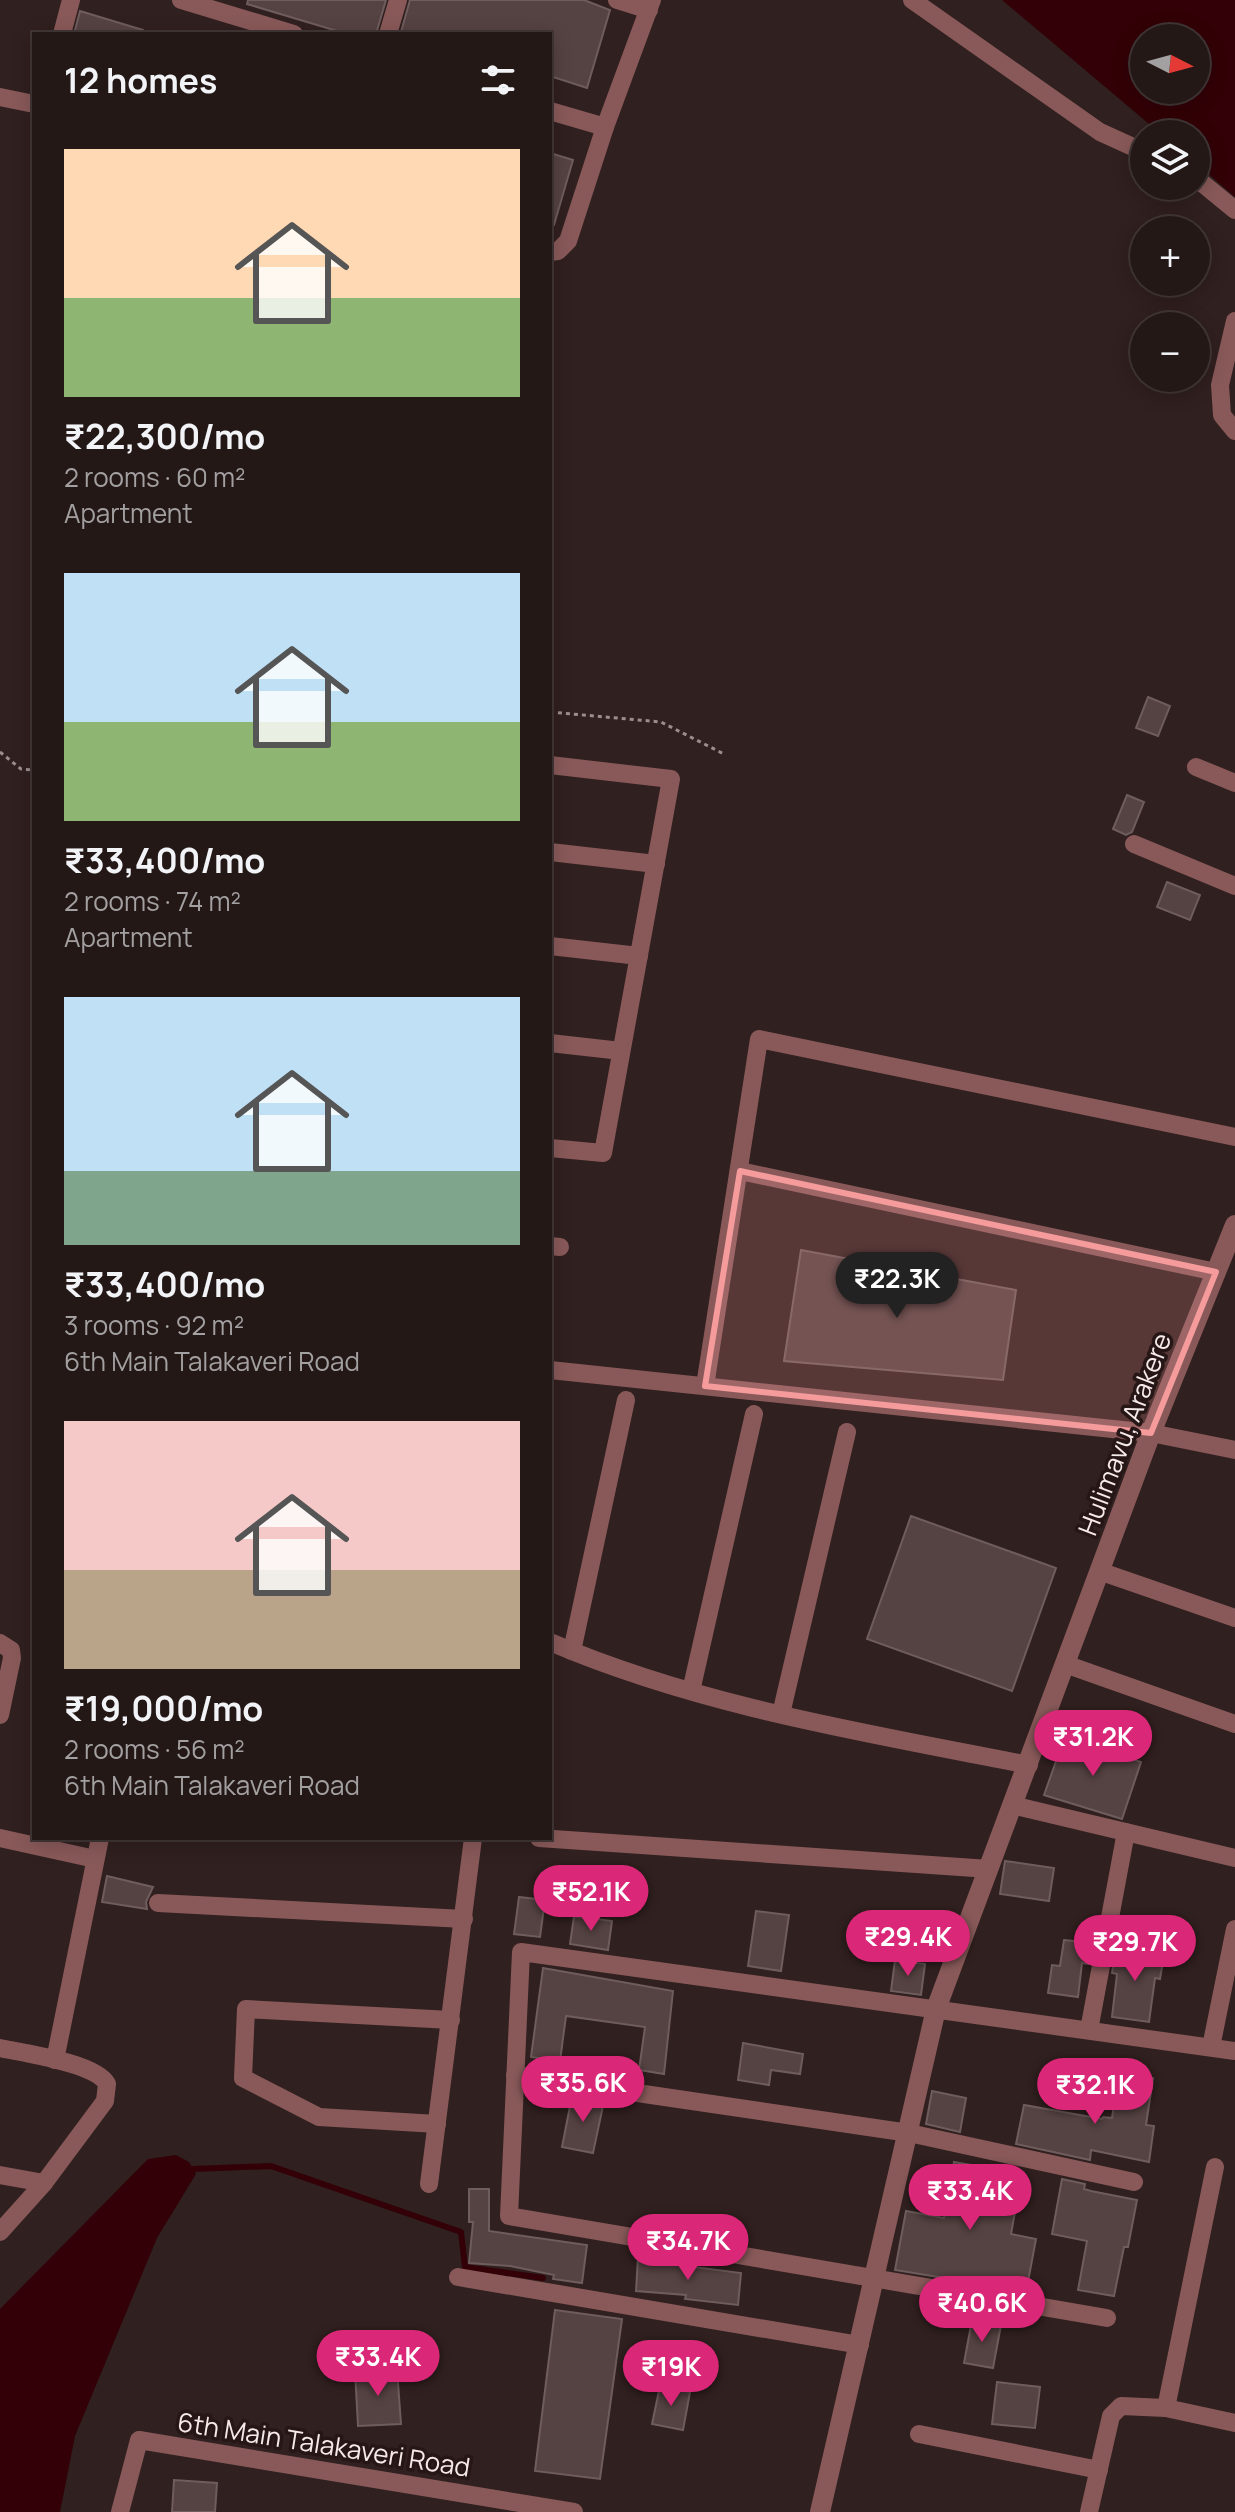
<!DOCTYPE html>
<meta charset="utf-8">
<style>
body{margin:0;font-family:Manrope,sans-serif;background:#2c2120;color:#f1f3f6;height:100vh;display:flex;flex-direction:column;font-size:30px;white-space:nowrap}
*{box-sizing:border-box;margin:0}
p{font-size:26px;color:#a3a0a1}
.icon{flex:none;width:44px;height:44px;fill:none;stroke:currentColor;stroke-width:2;stroke-linecap:round;stroke-linejoin:round}
.map{position:relative;flex:1;overflow:hidden}
.details{position:absolute;left:32px;top:32px;width:520px;height:1808px;display:flex;flex-direction:column;background:#241817;border-radius:0px;box-shadow:0 4px 20px #0003,0 0 0 2px #413736}
.details>*{flex:none}
.needle{width:52px;rotate:96deg}
.controls{position:absolute;left:1130px;top:24px;display:grid;gap:16px}
.controls a{display:grid;place-items:center;width:80px;height:80px;border-radius:50%;background:#241817;box-shadow:0 4px 20px #0003,0 0 0 2px #413736;font-size:40px}
.price{position:absolute;translate:-50% -68px;padding:0 18px;border-radius:28px;background:#db2777;color:#fff;font-size:26px;line-height:52px;filter:drop-shadow(0 2px 4px #0008)}
.price::after{content:'';position:absolute;left:50%;top:48px;width:24px;height:18px;margin-left:-12px;background:inherit;clip-path:polygon(0 0,100% 0,50% 100%)}
.price.current{background:#222;color:#fff}
ul{padding:0;list-style:none}
li{display:grid;align-content:center;gap:16px;height:424px;padding:0 32px}
li span{display:grid;place-items:center;height:248px;border-radius:0px;color:#555}
li>.icon{margin-inline-start:auto}
span .icon{width:144px;height:144px;fill:#fffc;stroke-width:1}
li b{font-size:34px}
h2{display:flex;justify-content:space-between;align-items:center;height:96px;padding:0 32px;font-size:34px}
.map>svg:first-child{display:block}
.water{fill:#320006;fill-rule:evenodd}
.lines{fill:none;stroke-linecap:round;stroke-linejoin:round}
.stream{stroke:#320006;stroke-width:6}
.building{fill:#554242;stroke:#6f5c5c;stroke-width:2}
.path{stroke:#9c8e8e;stroke-width:3;stroke-dasharray:4 4;stroke-linecap:butt}
.minor{stroke:#895959;stroke-width:18}
.tertiary{stroke:#895959;stroke-width:20}
.marked{fill:#f59b9c;fill-opacity:0.2;stroke:#f59b9c;stroke-width:6;stroke-linejoin:round}
.labels{text-anchor:middle;dominant-baseline:central;stroke-width:7;stroke-linejoin:round;paint-order:stroke}
.street-label{font-size:26px;fill:#f5e9e9;stroke:#261616}
</style>
<div class="map">
<svg width="1235" height="2512" viewBox="0 0 1235 2512">
<rect width="100%" height="100%" fill="#30201f"/>
<g class="water">
<path d="M1002,0H1235V197L1196,163V134H1161ZM1144,38H1196V90H1144Z"/>
<polygon points="176,2155 189,2162 196,2174 157,2238 75,2436 60,2512 0,2512 0,2309 148,2159"/>
</g>
<g class="lines">
<polyline class="stream" points="193,2169 271,2166 461,2232 465,2267 543,2278"/>
</g>
<g class="building">
<polygon points="248,0 386,0 376,34 347,34 247,4"/>
<polygon points="410,0 584,0 610,10 587,88 550,76 550,34 401,32"/>
<polygon points="80,11 143,30 143,34 74,34"/>
<polygon points="550,153 573,160 554,225 550,225"/>
<polygon points="1148,697 1170,706 1158,736 1136,728"/>
<polygon points="1127,795 1144,802 1132,832 1126,835 1113,829"/>
<polygon points="1167,882 1200,895 1190,920 1157,907"/>
<polygon points="801,1250 1016,1290 1003,1380 784,1361"/>
<polygon points="911,1516 1056,1568 1012,1691 867,1639"/>
<polygon points="1065,1736 1141,1762 1122,1819 1044,1795"/>
<polygon points="1005,1861 1054,1868 1049,1901 1000,1894"/>
<polygon points="107,1876 153,1887 146,1902 147,1909 102,1902"/>
<polygon points="519,1897 545,1900 540,1937 514,1934"/>
<polygon points="756,1911 789,1915 781,1971 748,1966"/>
<polygon points="574,1916 612,1921 608,1950 570,1944"/>
<polygon points="1064,1940 1093,1943 1089,1964 1082,1963 1078,1997 1048,1993 1052,1965 1060,1966"/>
<polygon points="1116,1948 1164,1955 1160,1979 1155,1978 1149,2022 1112,2017 1117,1974 1112,1973"/>
<polygon points="895,1960 925,1964 921,1995 891,1991"/>
<polygon points="543,1968 673,1991 664,2074 639,2070 645,2027 566,2016 560,2061 531,2057"/>
<polygon points="743,2043 803,2054 800,2074 771,2070 769,2085 738,2080"/>
<polygon points="1119,2073 1153,2078 1146,2125 1154,2126 1149,2162 1091,2150 1090,2160 1016,2144 1024,2105 1102,2119 1103,2117 1112,2118"/>
<polygon points="932,2091 966,2098 960,2132 926,2124"/>
<polygon points="572,2096 604,2101 593,2153 562,2147"/>
<polygon points="954,2162 1022,2174 1011,2234 1036,2239 1027,2287 983,2279 982,2284 895,2270 906,2211 944,2218"/>
<polygon points="1062,2179 1085,2184 1084,2189 1091,2191 1137,2200 1128,2247 1124,2247 1114,2296 1078,2290 1087,2241 1052,2234"/>
<polygon points="469,2189 489,2189 489,2231 587,2245 582,2283 553,2279 554,2275 510,2266 469,2263 473,2222 469,2222"/>
<polygon points="638,2257 664,2259 663,2263 741,2273 738,2305 685,2299 686,2295 636,2291"/>
<polygon points="555,2310 622,2319 600,2479 535,2471"/>
<polygon points="972,2320 1001,2325 993,2368 964,2363"/>
<polygon points="397,2369 401,2424 358,2426 355,2371"/>
<polygon points="997,2382 1040,2387 1035,2428 992,2424"/>
<polygon points="660,2386 690,2392 683,2430 652,2424"/>
<polygon points="174,2480 217,2483 215,2512 172,2512"/>
</g>
<g class="lines">
<g class="path">
<polyline points="550,712 661,722 724,754"/>
<polyline points="0,752 21,769 34,770"/>
</g>
<g class="minor">
<polyline points="181,0 294,34"/>
<polyline points="617,0 649,10"/>
<polyline points="912,0 1100,132 1144,152"/>
<polyline points="62,34 71,0"/>
<polyline points="388,34 398,0"/>
<polyline points="0,97 34,104"/>
<polyline points="550,111 605,127"/>
<polyline points="1196,178 1235,210"/>
<polyline points="550,252 558,251 568,241 605,127 652,0"/>
<polyline points="1235,321 1220,385 1222,415 1235,431"/>
<polyline points="550,765 671,779 603,1153 550,1148"/>
<polyline points="1196,767 1235,783"/>
<polyline points="1134,844 1235,886"/>
<polyline points="550,852 656,864"/>
<polyline points="550,946 639,956"/>
<polyline points="550,1043 621,1051"/>
<polyline points="740,1171 1216,1272"/>
<polyline points="550,1246 560,1247"/>
<polyline points="550,1370 1151,1433 1235,1450"/>
<polyline points="705,1386 759,1039 1235,1137"/>
<polyline points="1099,1571 1235,1618"/>
<path d="M550,1642C702,1707 867,1733 1029,1765"/>
<polyline points="0,1643 11,1650 12,1658 0,1715"/>
<polyline points="572,1651 626,1400"/>
<polyline points="1065,1664 1235,1724"/>
<polyline points="691,1691 754,1414"/>
<polyline points="781,1714 847,1432"/>
<polyline points="1012,1805 1235,1858"/>
<polyline points="0,1838 95,1859"/>
<polyline points="539,1838 989,1869"/>
<polyline points="158,1903 464,1919"/>
<polyline points="1089,2030 1126,1832"/>
<polyline points="1211,2047 1235,1929"/>
<path d="M0,2048C24,2053 96,2063 107,2084L105,2101L44,2183L0,2232"/>
<polyline points="55,2060 100,1838"/>
<polyline points="515,2075 909,2133 1134,2182"/>
<polyline points="437,2124 319,2117 243,2078 246,2009 451,2020"/>
<polyline points="0,2175 44,2183"/>
<polyline points="429,2184 473,1838"/>
<polyline points="458,2277 860,2345"/>
<polyline points="1107,2318 509,2216 521,1952 1235,2051"/>
<polyline points="1166,2408 1215,2167"/>
<polyline points="919,2434 1099,2470"/>
<polyline points="120,2512 139,2440 574,2512"/>
<polyline points="1089,2512 1111,2416 1121,2406 1166,2408 1235,2423"/>
</g>
<polyline class="tertiary" points="820,2512 936,2009 1151,1433 1235,1225"/>
</g>
<path class="marked" d="M740,1171L1216,1272L1151,1433L705,1386Z"/>
<g class="labels">
<g class="street-label">
<text transform="translate(1124 1434) rotate(-69)">Hulimavu, Arakere</text>
<text transform="translate(324 2444) rotate(9)">6th Main Talakaveri Road</text>
</g>
</g>
</svg>
<div class="controls">
<a><svg class="needle" viewBox="-14 -14 28 28"><path d="M0-13l5 13h-10z" fill="#e53935"/><path d="M0 13l5-13h-10z" fill="#a3a0a1"/></svg></a>
<a><svg class="icon" aria-label="layers" viewBox="0 0 24 24"><path d="M12 4l9 5-9 5-9-5zM3 14l9 5 9-5"/></svg></a>
<a>+</a>
<a>−</a>
</div>
<b class="price current" style="left:897px;top:1320px">₹22.3K</b>
<b class="price" style="left:1093px;top:1778px">₹31.2K</b>
<b class="price" style="left:591px;top:1933px">₹52.1K</b>
<b class="price" style="left:908px;top:1978px">₹29.4K</b>
<b class="price" style="left:1135px;top:1983px">₹29.7K</b>
<b class="price" style="left:583px;top:2124px">₹35.6K</b>
<b class="price" style="left:1095px;top:2126px">₹32.1K</b>
<b class="price" style="left:970px;top:2232px">₹33.4K</b>
<b class="price" style="left:688px;top:2282px">₹34.7K</b>
<b class="price" style="left:982px;top:2344px">₹40.6K</b>
<b class="price" style="left:378px;top:2398px">₹33.4K</b>
<b class="price" style="left:671px;top:2408px">₹19K</b>
<section class="details">
<h2>12 homes<svg class="icon" aria-label="filters" viewBox="0 0 24 24"><path d="M4 7h16M4 17h16"/><circle cx="9" cy="7" r="2"/><circle cx="15" cy="17" r="2"/></svg></h2>
<ul>
<li><span style="background:linear-gradient(#ffd9b3 60%,#8fb573 0)"><svg class="icon" aria-label="home" viewBox="0 0 24 24"><path d="M3 11l9-7 9 7M6 9v11h12V9"/></svg></span><div><b>₹22,300/mo</b><p>2 rooms · 60 m²</p><p>Apartment</p></div></li>
<li><span style="background:linear-gradient(#bfe0f5 60%,#8fb573 0)"><svg class="icon" aria-label="home" viewBox="0 0 24 24"><path d="M3 11l9-7 9 7M6 9v11h12V9"/></svg></span><div><b>₹33,400/mo</b><p>2 rooms · 74 m²</p><p>Apartment</p></div></li>
<li><span style="background:linear-gradient(#bfe0f5 70%,#7fa58c 0)"><svg class="icon" aria-label="home" viewBox="0 0 24 24"><path d="M3 11l9-7 9 7M6 9v11h12V9"/></svg></span><div><b>₹33,400/mo</b><p>3 rooms · 92 m²</p><p>6th Main Talakaveri Road</p></div></li>
<li><span style="background:linear-gradient(#f6c9c9 60%,#b9a48a 0)"><svg class="icon" aria-label="home" viewBox="0 0 24 24"><path d="M3 11l9-7 9 7M6 9v11h12V9"/></svg></span><div><b>₹19,000/mo</b><p>2 rooms · 56 m²</p><p>6th Main Talakaveri Road</p></div></li>
</ul>
</section>
</div>
